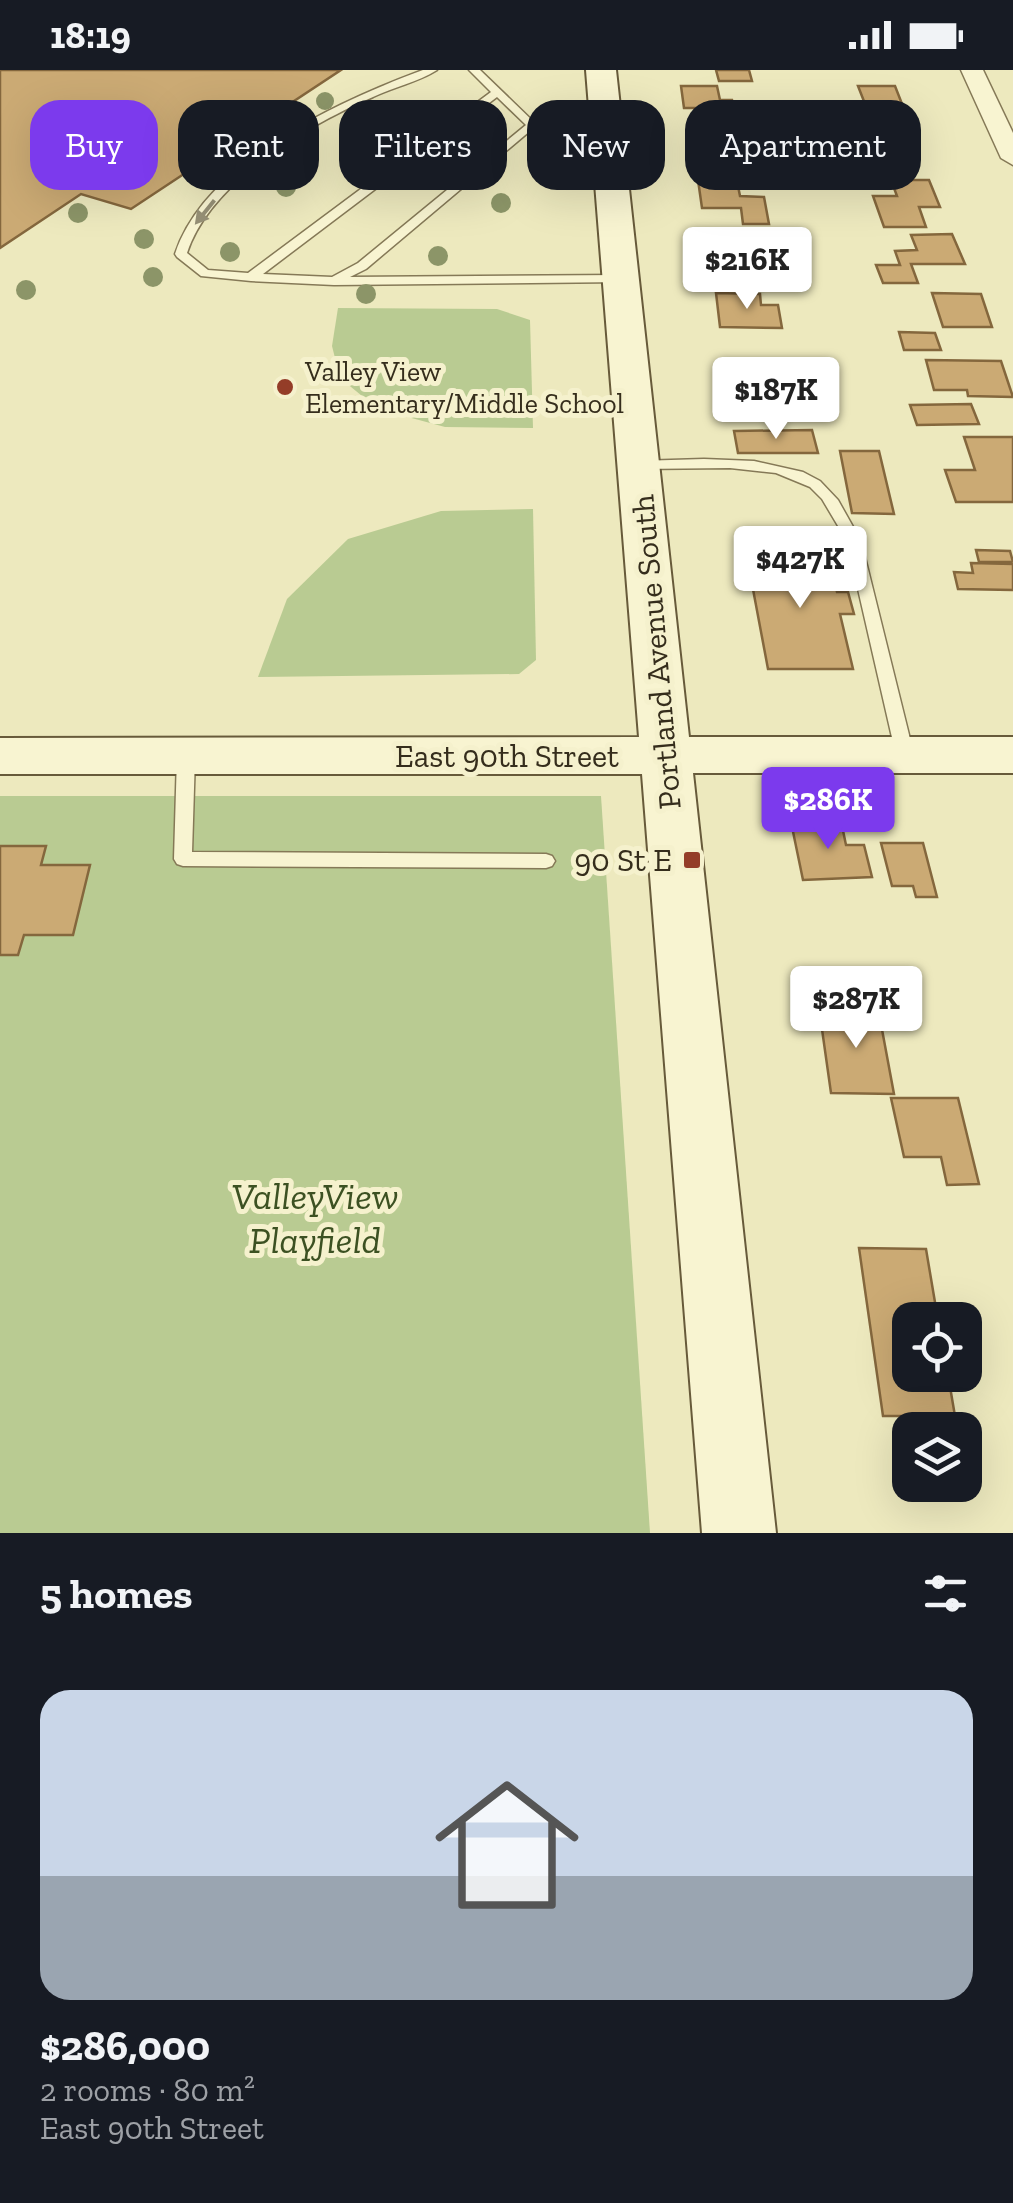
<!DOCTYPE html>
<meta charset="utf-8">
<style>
body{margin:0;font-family:"Zilla Slab",serif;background:#242831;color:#f1f3f6;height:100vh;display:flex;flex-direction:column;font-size:38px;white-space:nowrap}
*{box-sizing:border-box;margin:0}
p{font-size:32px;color:#9ea1a6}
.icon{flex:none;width:55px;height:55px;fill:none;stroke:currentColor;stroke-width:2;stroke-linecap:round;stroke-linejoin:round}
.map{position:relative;height:1463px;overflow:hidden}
.details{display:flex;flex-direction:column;background:#171b24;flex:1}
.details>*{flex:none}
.top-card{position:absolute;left:30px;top:30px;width:955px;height:90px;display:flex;gap:20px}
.buttons{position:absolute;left:892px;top:1232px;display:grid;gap:20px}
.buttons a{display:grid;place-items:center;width:90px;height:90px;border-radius:20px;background:#171b24;box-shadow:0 10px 40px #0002;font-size:50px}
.price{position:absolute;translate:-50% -85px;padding:0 22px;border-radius:10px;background:#fff;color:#222;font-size:32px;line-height:65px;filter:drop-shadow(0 2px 5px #0008)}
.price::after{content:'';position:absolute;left:50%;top:60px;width:30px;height:22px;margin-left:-15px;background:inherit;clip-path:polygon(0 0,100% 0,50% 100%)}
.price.selected{background:#7c3aed;color:#fff}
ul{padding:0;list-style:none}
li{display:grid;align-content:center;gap:20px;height:530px;padding:0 40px}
li span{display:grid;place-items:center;height:310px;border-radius:30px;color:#555}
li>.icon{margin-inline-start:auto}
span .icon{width:180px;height:180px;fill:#fffc;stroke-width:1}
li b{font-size:42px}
h2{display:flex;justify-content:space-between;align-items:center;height:120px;padding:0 40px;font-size:42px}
.tag{padding:0 35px;border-radius:30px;background:#171b24;box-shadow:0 10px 40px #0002;font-size:35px;line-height:90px}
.tag.selected{background:#7c3aed;color:#fff}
.status{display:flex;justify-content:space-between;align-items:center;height:70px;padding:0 50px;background:#171b24;direction:ltr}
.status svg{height:28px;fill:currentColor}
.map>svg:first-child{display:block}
.green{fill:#b9cb92}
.building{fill:#cbaa74;stroke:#84673d;stroke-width:2.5}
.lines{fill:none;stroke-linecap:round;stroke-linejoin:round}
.lane-casing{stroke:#857957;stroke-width:3}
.street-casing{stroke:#857957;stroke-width:3}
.secondary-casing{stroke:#675a3a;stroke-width:4}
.lane{fill:#f8f4d1;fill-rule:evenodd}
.street{fill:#f8f4d1;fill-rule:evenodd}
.secondary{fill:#f8f4d1;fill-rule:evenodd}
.tree{fill:#8c9568}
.oneway{fill:#969076}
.poi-dot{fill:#943d28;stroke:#f5f1cd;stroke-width:4}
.labels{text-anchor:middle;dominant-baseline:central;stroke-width:10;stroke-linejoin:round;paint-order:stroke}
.far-poi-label{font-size:28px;fill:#352d1c;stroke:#f5f1cd;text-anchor:start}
.street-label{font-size:32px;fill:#352d1c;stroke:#f5f1cd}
.poi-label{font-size:32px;fill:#352d1c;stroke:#f5f1cd;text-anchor:end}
.near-park-label{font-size:38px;font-style:italic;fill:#3c5122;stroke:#f5f1cd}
</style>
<div class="status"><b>18:19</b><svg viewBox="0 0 49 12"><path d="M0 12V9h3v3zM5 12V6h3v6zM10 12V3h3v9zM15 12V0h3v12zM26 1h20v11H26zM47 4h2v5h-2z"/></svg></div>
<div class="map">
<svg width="1013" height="1463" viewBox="0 0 1013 1463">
<rect width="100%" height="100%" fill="#ede9be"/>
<g class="green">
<polygon points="338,238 497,239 530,250 533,358 445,357 378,339 340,308 332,276"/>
<polygon points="533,439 536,590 519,604 258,607 287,529 348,469 441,441"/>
<polygon points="0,726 601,726 650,1463 0,1463"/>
</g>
<g class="building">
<polygon points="0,0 341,0 131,139 81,124 0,178"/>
<polygon points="716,0 749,0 752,11 719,11"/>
<polygon points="681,16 717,16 720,30 732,30 733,37 754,37 757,54 720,54 717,38 684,38"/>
<polygon points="858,16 895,16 904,39 867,39"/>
<polygon points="871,58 907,58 918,83 882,84"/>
<polygon points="688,61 723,61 727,85 692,85"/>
<polygon points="698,110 737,111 740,126 764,127 769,154 743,154 741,138 702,138"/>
<polygon points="891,110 929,110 940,137 919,137 926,157 884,157 873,126 897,126"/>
<polygon points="747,164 751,182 773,182 777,194 714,194 708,165"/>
<polygon points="952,164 965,194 911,194 918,213 883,213 876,195 900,195 895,181 917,180 911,165"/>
<polygon points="749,198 784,198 786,212 751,211"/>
<polygon points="716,223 760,224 761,235 778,235 782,258 720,257"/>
<polygon points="932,223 981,224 992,257 943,257"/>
<polygon points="899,262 935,263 941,280 904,280"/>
<polygon points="926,290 1001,291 1013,327 968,326 967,320 934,320"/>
<polygon points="725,291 774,291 779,314 791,314 798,341 770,341 767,328 732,328"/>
<polygon points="971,334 979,354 917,355 910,335"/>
<polygon points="812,360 818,383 738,383 734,361"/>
<polygon points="964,367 1013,367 1013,432 956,432 945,400 975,400"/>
<polygon points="840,381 879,381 894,444 852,443"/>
<polygon points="976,480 1010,481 1013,492 979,492"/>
<polygon points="746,482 828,482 837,522 848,522 854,544 840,544 853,599 768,599"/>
<polygon points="971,493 1013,494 1013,520 958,519 954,502 973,503"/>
<polygon points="841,751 846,775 864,775 872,807 803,810 791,752"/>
<polygon points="881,773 923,773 937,827 916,827 913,816 892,816"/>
<polygon points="0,776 46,776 41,795 90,795 73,865 24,865 18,885 0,885"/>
<polygon points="819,938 878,938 894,1024 831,1023"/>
<polygon points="891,1028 958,1028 979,1114 947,1115 941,1087 904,1087"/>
<polygon points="859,1178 926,1179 938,1250 910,1250 910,1305 948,1305 955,1346 883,1346"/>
</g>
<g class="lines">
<g class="lane-casing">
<g id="lane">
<path d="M423,0H437C418,12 394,17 373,27C308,55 210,112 187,183L208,200L248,203L491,22L469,0H480L537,55L366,199L350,207L620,205L624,206V212L334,215L251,211L201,206L177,187L175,184C205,92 339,31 423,0ZM497,27L526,55L358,193L332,207L263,204Z"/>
<polygon points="704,389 754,391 803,402 820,411 838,430 861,471 914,685 911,689 905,691 896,685 847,471 822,429 810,417 776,403 730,398 638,399 631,395 638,391"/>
<polygon points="186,680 195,686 192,782 546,784 552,786 555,791 552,796 546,798 183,796 177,794 174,789 177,686"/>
</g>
</g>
<g class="street-casing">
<polygon id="street" points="961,0 983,0 1013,63 1013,95 1001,88"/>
</g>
<g class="secondary-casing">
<polygon id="secondary" points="586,0 616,0 689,667 1013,667 1013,703 693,703 776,1463 702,1463 642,704 0,704 0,668 639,667"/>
</g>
<use href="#lane" class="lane"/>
<use href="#street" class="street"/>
<use href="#secondary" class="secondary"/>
</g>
<g class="tree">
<circle cx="325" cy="31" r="9"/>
<circle cx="377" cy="56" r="9"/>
<circle cx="224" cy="86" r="10"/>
<circle cx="286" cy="117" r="10"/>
<circle cx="501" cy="133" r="10"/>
<circle cx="78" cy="143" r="10"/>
<circle cx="144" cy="169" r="10"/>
<circle cx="230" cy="182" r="10"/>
<circle cx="438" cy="186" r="10"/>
<circle cx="153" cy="207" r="10"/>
<circle cx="26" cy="220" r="10"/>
<circle cx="366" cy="224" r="10"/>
</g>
<defs><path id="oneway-solid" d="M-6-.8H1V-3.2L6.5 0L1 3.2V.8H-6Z" transform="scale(2.5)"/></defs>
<use class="oneway" href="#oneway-solid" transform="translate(205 142) rotate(129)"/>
<g class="poi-dot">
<circle cx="285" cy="317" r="10"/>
<rect x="682" y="780" width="20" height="20" rx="5"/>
</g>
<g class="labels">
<g class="far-poi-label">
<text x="305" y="301">Valley View<tspan x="305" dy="32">Elementary/Middle School</tspan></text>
</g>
<g class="street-label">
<text transform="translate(656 582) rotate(-95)">Portland Avenue South</text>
<text x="507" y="686">East 90th Street</text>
</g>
<g class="poi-label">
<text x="672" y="790">90 St E</text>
</g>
<g class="near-park-label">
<text x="315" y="1126">ValleyView<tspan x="315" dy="44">Playfield</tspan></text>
</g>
</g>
</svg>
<div class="buttons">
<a><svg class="icon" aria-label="locate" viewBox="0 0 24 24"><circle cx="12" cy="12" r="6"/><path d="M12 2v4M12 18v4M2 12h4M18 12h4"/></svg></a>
<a><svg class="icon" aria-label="layers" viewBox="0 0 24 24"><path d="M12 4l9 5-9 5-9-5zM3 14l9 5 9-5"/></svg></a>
</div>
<b class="price" style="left:747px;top:242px">$216K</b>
<b class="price" style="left:776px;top:372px">$187K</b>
<b class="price" style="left:800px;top:541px">$427K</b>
<b class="price selected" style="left:828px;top:782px">$286K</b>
<b class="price" style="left:856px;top:981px">$287K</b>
<div class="top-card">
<a class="tag selected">Buy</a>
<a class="tag">Rent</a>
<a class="tag">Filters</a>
<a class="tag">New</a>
<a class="tag">Apartment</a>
</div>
</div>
<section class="details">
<h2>5 homes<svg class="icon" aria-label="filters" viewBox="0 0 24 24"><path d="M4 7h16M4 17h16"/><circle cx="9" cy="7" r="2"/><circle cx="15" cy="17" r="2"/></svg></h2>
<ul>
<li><span style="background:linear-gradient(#c9d6e8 60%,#9aa5b1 0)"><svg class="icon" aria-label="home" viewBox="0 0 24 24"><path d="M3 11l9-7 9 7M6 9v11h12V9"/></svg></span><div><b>$286,000</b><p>2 rooms · 80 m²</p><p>East 90th Street</p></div></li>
</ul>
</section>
